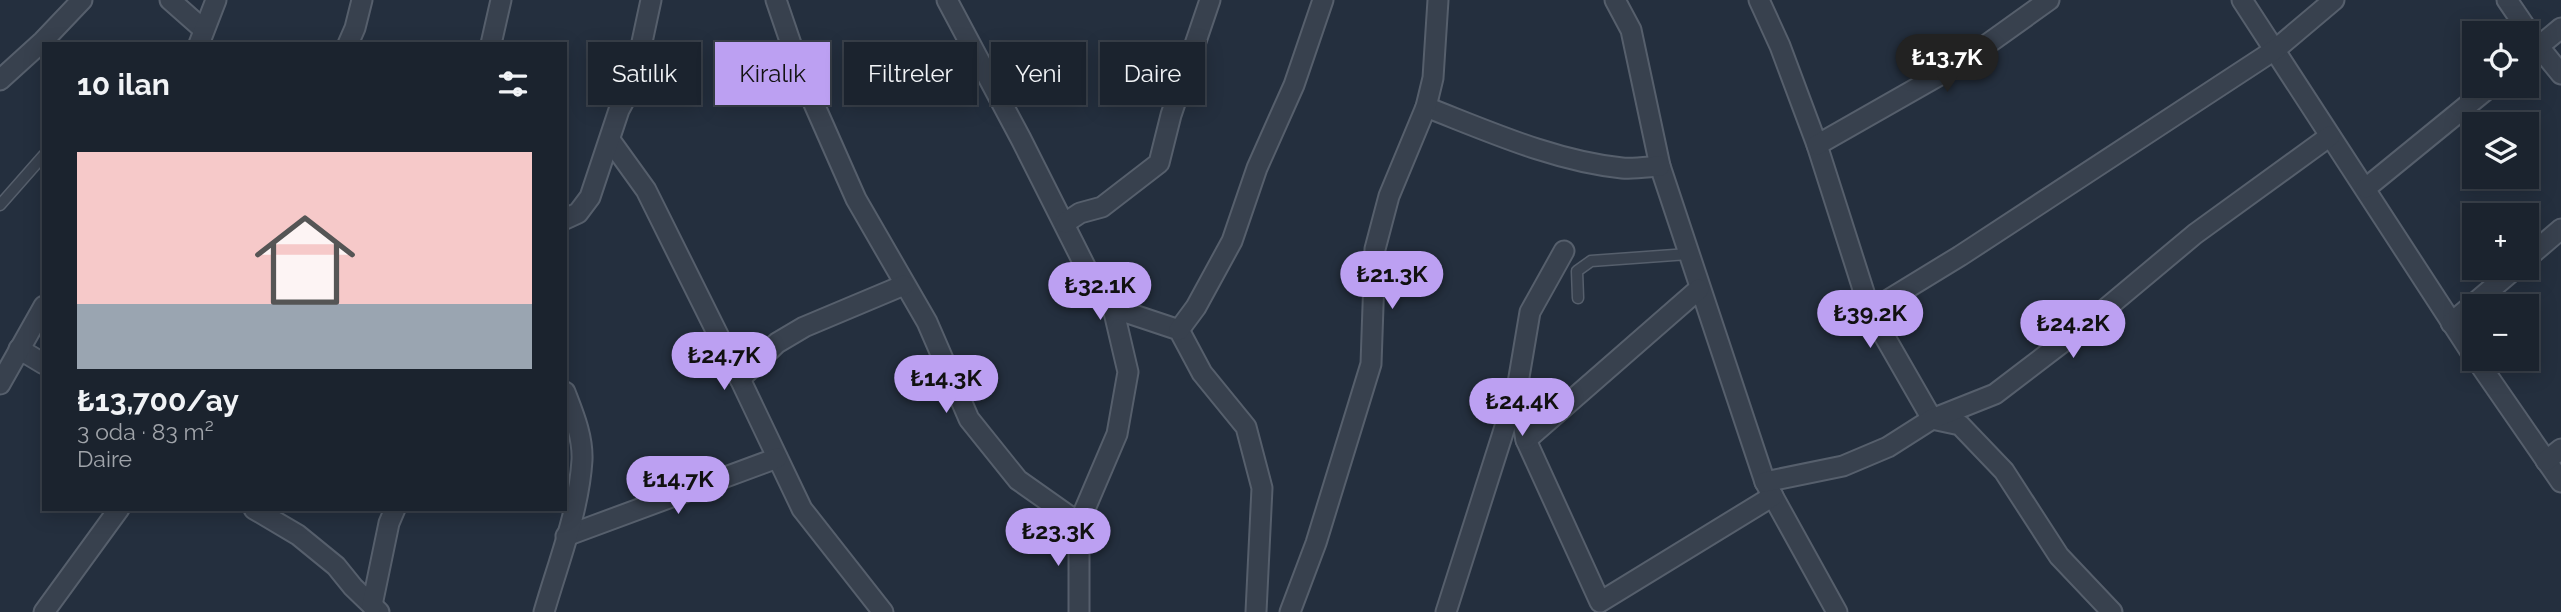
<!DOCTYPE html>
<html lang="tr">
<meta charset="utf-8">
<style>
body{margin:0;font-family:Raleway,sans-serif;background:#282f3a;color:#f1f3f6;height:100vh;display:flex;flex-direction:column;font-size:26px;white-space:nowrap}
*{box-sizing:border-box;margin:0}
p{font-size:23px;color:#a0a4aa}
.icon{flex:none;width:38px;height:38px;fill:none;stroke:currentColor;stroke-width:2;stroke-linecap:round;stroke-linejoin:round}
.map{position:relative;flex:1;overflow:hidden}
.drawer{position:absolute;left:42px;top:42px;width:525px;height:469px;display:flex;flex-direction:column;background:#1b232e;border-radius:0px;box-shadow:0 4px 18px #0003,0 0 0 2px #39404a}
.drawer>*{flex:none}
.top-card{position:absolute;left:588px;top:42px;width:665px;height:63px;display:flex;gap:14px}
.tools{position:absolute;left:2462px;top:21px;display:grid;gap:14px}
.tools a{display:grid;place-items:center;width:77px;height:77px;border-radius:0px;background:#1b232e;box-shadow:0 4px 18px #0003,0 0 0 2px #39404a;font-size:35px}
.price{position:absolute;translate:-50% -60px;padding:0 16px;border-radius:24px;background:#bca0f2;color:#111;font-size:23px;line-height:46px;filter:drop-shadow(0 2px 4px #0008)}
.price::after{content:'';position:absolute;left:50%;top:42px;width:21px;height:16px;margin-left:-10px;background:inherit;clip-path:polygon(0 0,100% 0,50% 100%)}
.price.current{background:#222;color:#fff}
ul{padding:0;list-style:none}
li{display:grid;align-content:center;gap:14px;height:371px;padding:0 35px}
li+li{border-top:2px solid #39404a}
li span{display:grid;place-items:center;height:217px;border-radius:0px;color:#555}
li>.icon{margin-inline-start:auto}
span .icon{width:126px;height:126px;fill:#fffc;stroke-width:1}
li b{font-size:30px}
h2{display:flex;justify-content:space-between;align-items:center;height:84px;padding:0 35px;font-size:30px}
.tag{padding:0 24px;border-radius:0px;background:#1b232e;box-shadow:0 4px 18px #0003,0 0 0 2px #39404a;font-size:24px;line-height:63px}
.tag.current{background:#bca0f2;color:#111}
.map>svg:first-child{display:block}
.lines{fill:none;stroke-linecap:round;stroke-linejoin:round}
.lane-casing{stroke:#565f6c;stroke-width:13}
.street-casing{stroke:#565f6c;stroke-width:23}
.lane{stroke:#38414e;stroke-width:10}
.street{stroke:#38414e;stroke-width:19}
</style>
<div class="map">
<svg width="2561" height="612" viewBox="0 0 2561 612">
<rect width="100%" height="100%" fill="#242f3e"/>
<g class="lines">
<g class="lane-casing">
<g id="lane">
<polyline points="0,205 44,155"/>
<polyline points="1578,298 1577,271 1591,261 1688,254"/>
</g>
</g>
<g class="street-casing">
<g id="street">
<polyline points="170,0 204,30"/>
<polyline points="776,0 803,79 856,199 927,322 969,419 1018,480 1079,523 1117,434 1128,372 1113,308"/>
<polyline points="947,0 1021,139 1087,270 1113,308 1179,330 1202,373 1246,427 1262,488 1256,612"/>
<polyline points="1615,0 1631,30 1660,166 1765,482 1837,612"/>
<polyline points="1759,0 1780,46 1817,145 1870,311 1932,419 1960,425 2004,471 2059,556 2112,612"/>
<polyline points="2242,0 2474,357"/>
<polyline points="2507,0 2539,47 2561,74"/>
<polyline points="199,44 216,0"/>
<polyline points="348,44 355,28 362,0"/>
<polyline points="491,44 501,0"/>
<polyline points="2527,56 2561,28"/>
<polyline points="0,80 43,41 82,0"/>
<path d="M1426,107C1488,131 1554,161 1622,168C1634,169 1647,167 1660,166"/>
<polyline points="610,140 646,190 740,379 802,509 883,612"/>
<polyline points="1817,145 1961,63 2049,0"/>
<polyline points="2366,188 2491,86"/>
<polyline points="565,219 578,213 590,197 619,110 633,84 651,0"/>
<polyline points="1065,223 1080,213 1102,207 1159,163 1171,115 1210,0"/>
<polyline points="2527,258 2561,229"/>
<polyline points="1870,311 1960,256 2276,49 2334,0"/>
<polyline points="2451,323 2516,268"/>
<polyline points="1179,330 1196,307 1232,241 1257,168 1294,85 1323,0"/>
<polyline points="19,349 44,364"/>
<polyline points="2476,359 2561,482"/>
<polyline points="740,379 777,343 804,327 904,285"/>
<polyline points="0,384 44,306"/>
<polyline points="1517,389 1526,440 1600,602 1773,496"/>
<polyline points="1526,440 1699,289"/>
<polyline points="2546,461 2561,449"/>
<polyline points="1765,482 1843,466 1888,447 1932,419 1995,394 2097,316 2195,234 2330,136"/>
<polyline points="254,509 298,535 336,566 353,587 379,612"/>
<polyline points="566,536 777,458"/>
<polyline points="372,605 389,523 395,509"/>
<polyline points="44,612 119,509"/>
<path d="M544,612C558,563 579,511 582,460C583,436 573,413 565,392"/>
<polyline points="1079,612 1079,523"/>
<polyline points="1290,612 1316,543 1371,364 1375,249 1389,196 1426,107 1433,78 1438,0"/>
<polyline points="1446,612 1517,389 1530,312 1564,251"/>
</g>
</g>
<use href="#lane" class="lane"/>
<use href="#street" class="street"/>
</g>
</svg>
<div class="tools">
<a><svg class="icon" aria-label="locate" viewBox="0 0 24 24"><circle cx="12" cy="12" r="6"/><path d="M12 2v4M12 18v4M2 12h4M18 12h4"/></svg></a>
<a><svg class="icon" aria-label="layers" viewBox="0 0 24 24"><path d="M12 4l9 5-9 5-9-5zM3 14l9 5 9-5"/></svg></a>
<a>+</a>
<a>−</a>
</div>
<b class="price current" style="left:1947px;top:94px">₺13.7K</b>
<b class="price" style="left:1392px;top:311px">₺21.3K</b>
<b class="price" style="left:1100px;top:322px">₺32.1K</b>
<b class="price" style="left:1870px;top:350px">₺39.2K</b>
<b class="price" style="left:2073px;top:360px">₺24.2K</b>
<b class="price" style="left:724px;top:392px">₺24.7K</b>
<b class="price" style="left:946px;top:415px">₺14.3K</b>
<b class="price" style="left:1522px;top:438px">₺24.4K</b>
<b class="price" style="left:678px;top:516px">₺14.7K</b>
<b class="price" style="left:1058px;top:568px">₺23.3K</b>
<div class="top-card">
<a class="tag">Satılık</a>
<a class="tag current">Kiralık</a>
<a class="tag">Filtreler</a>
<a class="tag">Yeni</a>
<a class="tag">Daire</a>
</div>
<section class="drawer">
<h2>10 ilan<svg class="icon" aria-label="filters" viewBox="0 0 24 24"><path d="M4 7h16M4 17h16"/><circle cx="9" cy="7" r="2"/><circle cx="15" cy="17" r="2"/></svg></h2>
<ul>
<li><span style="background:linear-gradient(#f6c9c9 70%,#9aa5b1 0)"><svg class="icon" aria-label="home" viewBox="0 0 24 24"><path d="M3 11l9-7 9 7M6 9v11h12V9"/></svg></span><div><b>₺13,700/ay</b><p>3 oda · 83 m²</p><p>Daire</p></div></li>
</ul>
</section>
</div>
